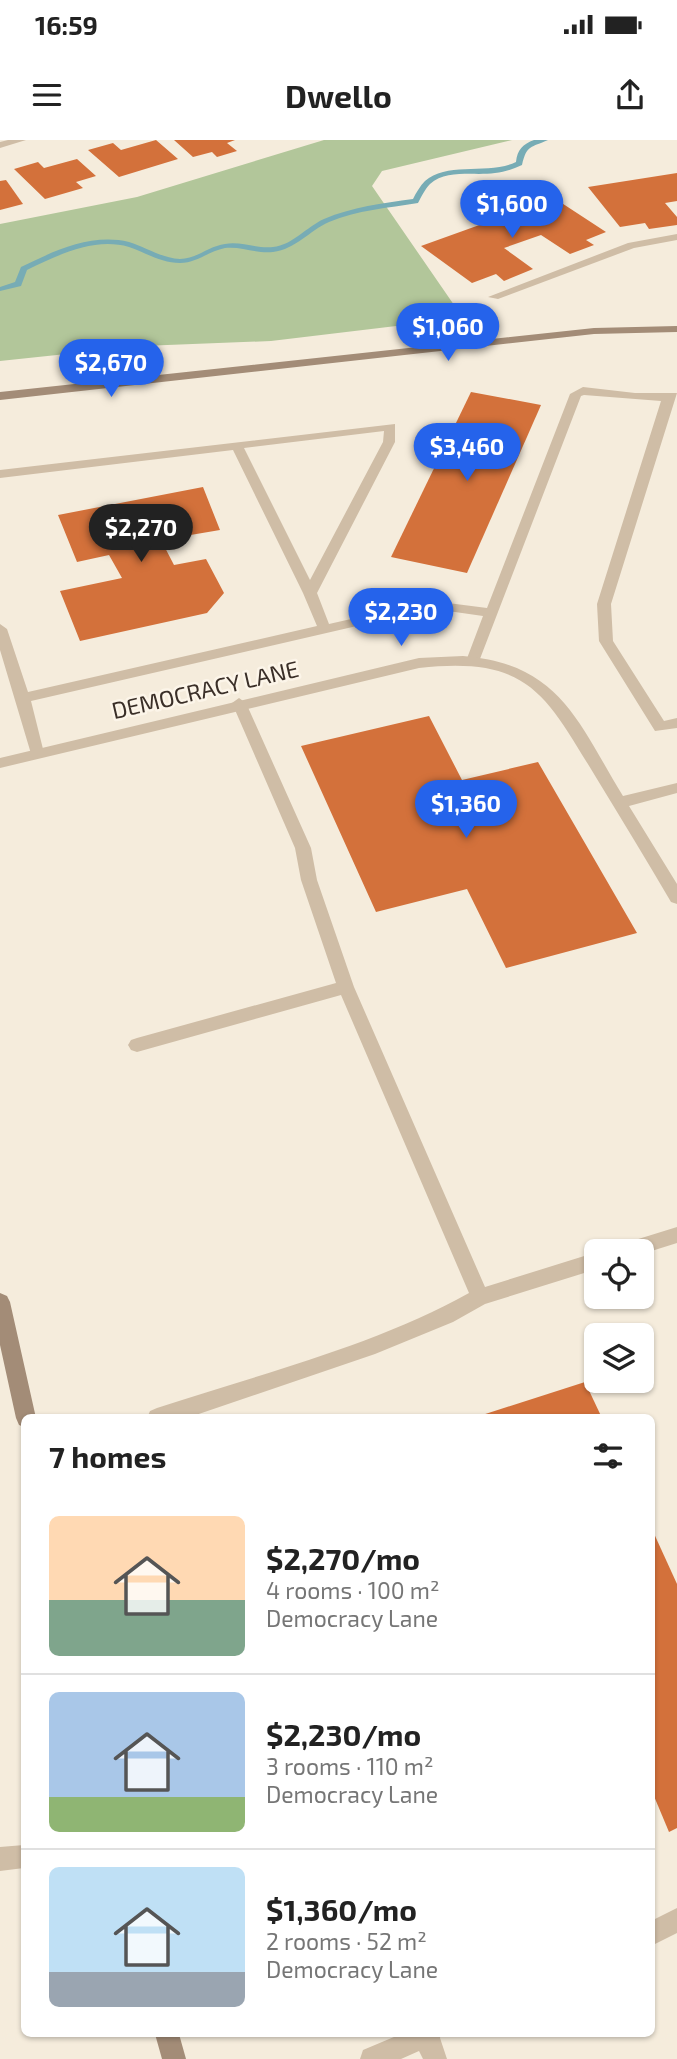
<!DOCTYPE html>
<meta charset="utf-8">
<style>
body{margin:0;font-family:"Exo 2",sans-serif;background:#f6f6f6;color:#222;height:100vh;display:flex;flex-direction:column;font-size:26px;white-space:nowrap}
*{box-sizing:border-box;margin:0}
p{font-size:23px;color:#767676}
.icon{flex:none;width:38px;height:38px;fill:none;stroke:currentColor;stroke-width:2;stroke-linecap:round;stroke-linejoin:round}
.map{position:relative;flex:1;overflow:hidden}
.sheet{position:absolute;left:21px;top:1274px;width:634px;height:623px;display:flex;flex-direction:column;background:#fff;border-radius:10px;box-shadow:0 2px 5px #0004}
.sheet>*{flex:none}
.buttons{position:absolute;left:584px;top:1099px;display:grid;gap:14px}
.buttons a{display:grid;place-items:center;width:70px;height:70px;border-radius:10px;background:#fff;box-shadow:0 2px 5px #0004;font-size:35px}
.price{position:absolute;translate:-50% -60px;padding:0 16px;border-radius:24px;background:#2563eb;color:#fff;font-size:23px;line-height:46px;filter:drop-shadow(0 2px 4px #0008)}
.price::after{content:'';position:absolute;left:50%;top:42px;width:21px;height:16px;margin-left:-10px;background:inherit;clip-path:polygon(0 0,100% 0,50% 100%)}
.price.current{background:#222;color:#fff}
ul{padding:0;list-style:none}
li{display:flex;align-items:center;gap:21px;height:175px;padding:0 28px}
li+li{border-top:2px solid #e0e0e0}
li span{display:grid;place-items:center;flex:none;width:196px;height:140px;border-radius:10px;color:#555}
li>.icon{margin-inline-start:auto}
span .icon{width:84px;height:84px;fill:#fffc;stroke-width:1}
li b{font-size:30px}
h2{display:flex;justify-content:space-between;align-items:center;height:84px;padding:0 28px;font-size:30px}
.status{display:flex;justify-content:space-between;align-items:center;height:49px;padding:0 35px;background:#fff;direction:ltr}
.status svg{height:19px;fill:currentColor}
header{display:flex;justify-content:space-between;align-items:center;height:91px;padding:0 28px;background:#fff;font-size:32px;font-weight:700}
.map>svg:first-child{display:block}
.green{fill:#b2c69a}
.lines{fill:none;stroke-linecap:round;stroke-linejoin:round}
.stream{fill:#77acb5;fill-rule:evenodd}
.building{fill:#d3713b}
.lane{fill:#cfbda6;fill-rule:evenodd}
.street{fill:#cfbda6;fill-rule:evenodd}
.secondary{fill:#a38c77;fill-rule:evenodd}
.labels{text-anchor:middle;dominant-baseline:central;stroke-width:5;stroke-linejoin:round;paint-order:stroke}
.street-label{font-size:23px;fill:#3a2f28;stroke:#fcf5e9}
</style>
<div class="status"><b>16:59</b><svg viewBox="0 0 49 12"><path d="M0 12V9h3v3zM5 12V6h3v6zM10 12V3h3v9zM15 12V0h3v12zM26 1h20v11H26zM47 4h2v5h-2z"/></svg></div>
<header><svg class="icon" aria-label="menu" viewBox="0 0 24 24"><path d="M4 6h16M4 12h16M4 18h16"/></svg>Dwello<svg class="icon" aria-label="share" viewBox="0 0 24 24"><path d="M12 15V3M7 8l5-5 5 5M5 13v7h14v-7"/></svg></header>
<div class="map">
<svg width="677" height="1919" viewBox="0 0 677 1919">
<rect width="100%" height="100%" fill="#f5ecdc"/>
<polygon class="green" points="324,0 512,0 382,31 372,46 463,178 271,201 142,206 0,221 0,84 137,57"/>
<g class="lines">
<path class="stream" d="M534,0H548C531,8 527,4 522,25C513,29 505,32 495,33C475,36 447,29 430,44C425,49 421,57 418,63C388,68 357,70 329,82C309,91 296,109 273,112C257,114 241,106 225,108C209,111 197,123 180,123C162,123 146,113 129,107C94,97 58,115 27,130L21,146L0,151V147L15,142L21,127C54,111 91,93 129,102C146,107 161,118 180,119C196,119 209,106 225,104C241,101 257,109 273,107C293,105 306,87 324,79C352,67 383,63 413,59C416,53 420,46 425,41C447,21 489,35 516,22C517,10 523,4 534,0Z"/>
</g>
<g class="building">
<polygon points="156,0 178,19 119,37 88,10 113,3 121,10"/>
<polygon points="174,0 235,0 227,3 237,11 217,17 212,12 193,17"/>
<polygon points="77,19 96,36 76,42 83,48 45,59 14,29 38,22 44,28"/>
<polygon points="677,33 677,61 665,63 677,77 677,85 649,89 645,83 620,87 588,47"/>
<polygon points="6,40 23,64 0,70 0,41"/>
<polygon points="554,58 606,92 586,100 594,105 570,114 541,95 504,108 533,129 504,141 496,134 472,143 421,106"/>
<polygon points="471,252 541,265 467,433 391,417"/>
<polygon points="203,347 220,390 161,400 174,425 206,419 224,453 207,473 80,501 60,451 122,438 109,415 77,422 58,375"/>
<polygon points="429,576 462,640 538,622 637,793 506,828 467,749 376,772 301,606"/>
<polygon points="585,1242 602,1278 476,1278 476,1277"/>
<polygon points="651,1387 677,1444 677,1688 669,1692 651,1649"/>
</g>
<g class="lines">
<g class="lane">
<path d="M583,247L635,253H677L611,464L613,501L664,581L677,578V588L655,591L599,501L597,464L661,261L584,255L581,256L478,524L473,526L466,521L483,476L448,471L413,473L31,561L44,613L37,618L32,617L0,510V484L7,489L28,552L317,486L303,453L233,310L0,338V330L395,284V302L317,453L329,484L413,465L448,463L487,468L570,254ZM384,291L383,302L310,440L244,308Z"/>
<path d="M239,558L246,563L311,708L317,740L354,847L485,1147L597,1112V1129L485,1164L453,1182L375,1214L187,1278H147L150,1271L157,1268C260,1234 374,1206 469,1153L341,855L137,912L131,910L128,905L131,900L137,898L336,843L301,740L295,708L232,563Z"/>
<polygon points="677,1087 677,1103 642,1114 642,1111 617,1111 619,1105"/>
<polygon points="24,1705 24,1728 0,1731 0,1707"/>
<polygon points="677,1768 677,1793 651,1806 651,1781"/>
<polygon points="401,1894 441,1894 440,1898 447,1919 423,1919 419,1911 401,1919 360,1919 363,1910"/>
</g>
<g class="street">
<polygon points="8,0 26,0 0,8 0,2"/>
<polygon points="677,94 677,100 634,108 498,159 488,157 628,103"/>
<path d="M463,516C561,524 578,583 623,656L677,643V653L629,666L677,744V764L671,762C647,721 622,680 597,639C545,554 530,516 419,528L0,628V618L419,518Z"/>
</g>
<g class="secondary">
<polygon points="677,186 677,192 594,194 0,260 0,252 594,188"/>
<polygon points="0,1153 7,1156 10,1162 36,1278 24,1278 24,1287 19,1285 16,1278 0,1205"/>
<polygon points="155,1894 179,1894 186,1919 162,1919"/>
</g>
</g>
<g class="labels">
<g class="street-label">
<text transform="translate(205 549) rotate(-13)">DEMOCRACY LANE</text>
</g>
</g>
</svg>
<div class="buttons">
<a><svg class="icon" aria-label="locate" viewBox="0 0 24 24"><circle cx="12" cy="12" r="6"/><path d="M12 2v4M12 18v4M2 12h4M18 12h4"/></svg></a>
<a><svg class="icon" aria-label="layers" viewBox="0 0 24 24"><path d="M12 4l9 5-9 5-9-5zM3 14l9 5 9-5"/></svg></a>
</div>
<b class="price" style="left:512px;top:100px">$1,600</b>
<b class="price" style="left:448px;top:223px">$1,060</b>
<b class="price" style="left:111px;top:259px">$2,670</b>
<b class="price" style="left:467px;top:343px">$3,460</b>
<b class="price current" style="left:141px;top:424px">$2,270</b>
<b class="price" style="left:401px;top:508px">$2,230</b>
<b class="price" style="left:466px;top:700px">$1,360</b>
<section class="sheet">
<h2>7 homes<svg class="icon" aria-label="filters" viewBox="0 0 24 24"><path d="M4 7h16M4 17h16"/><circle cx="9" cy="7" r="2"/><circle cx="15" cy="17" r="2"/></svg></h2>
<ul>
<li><span style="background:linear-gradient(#ffd9b3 60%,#7fa58c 0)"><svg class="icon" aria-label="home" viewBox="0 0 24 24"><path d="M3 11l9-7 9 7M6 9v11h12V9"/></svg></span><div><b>$2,270/mo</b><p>4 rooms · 100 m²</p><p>Democracy Lane</p></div></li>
<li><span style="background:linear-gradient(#a9c7e8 75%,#8fb573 0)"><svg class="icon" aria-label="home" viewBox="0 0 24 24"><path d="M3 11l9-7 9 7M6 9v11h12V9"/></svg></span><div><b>$2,230/mo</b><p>3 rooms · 110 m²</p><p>Democracy Lane</p></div></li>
<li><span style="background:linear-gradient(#bfe0f5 75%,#9aa5b1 0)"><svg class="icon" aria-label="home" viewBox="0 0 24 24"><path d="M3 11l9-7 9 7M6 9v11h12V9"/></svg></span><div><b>$1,360/mo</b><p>2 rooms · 52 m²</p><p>Democracy Lane</p></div></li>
</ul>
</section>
</div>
